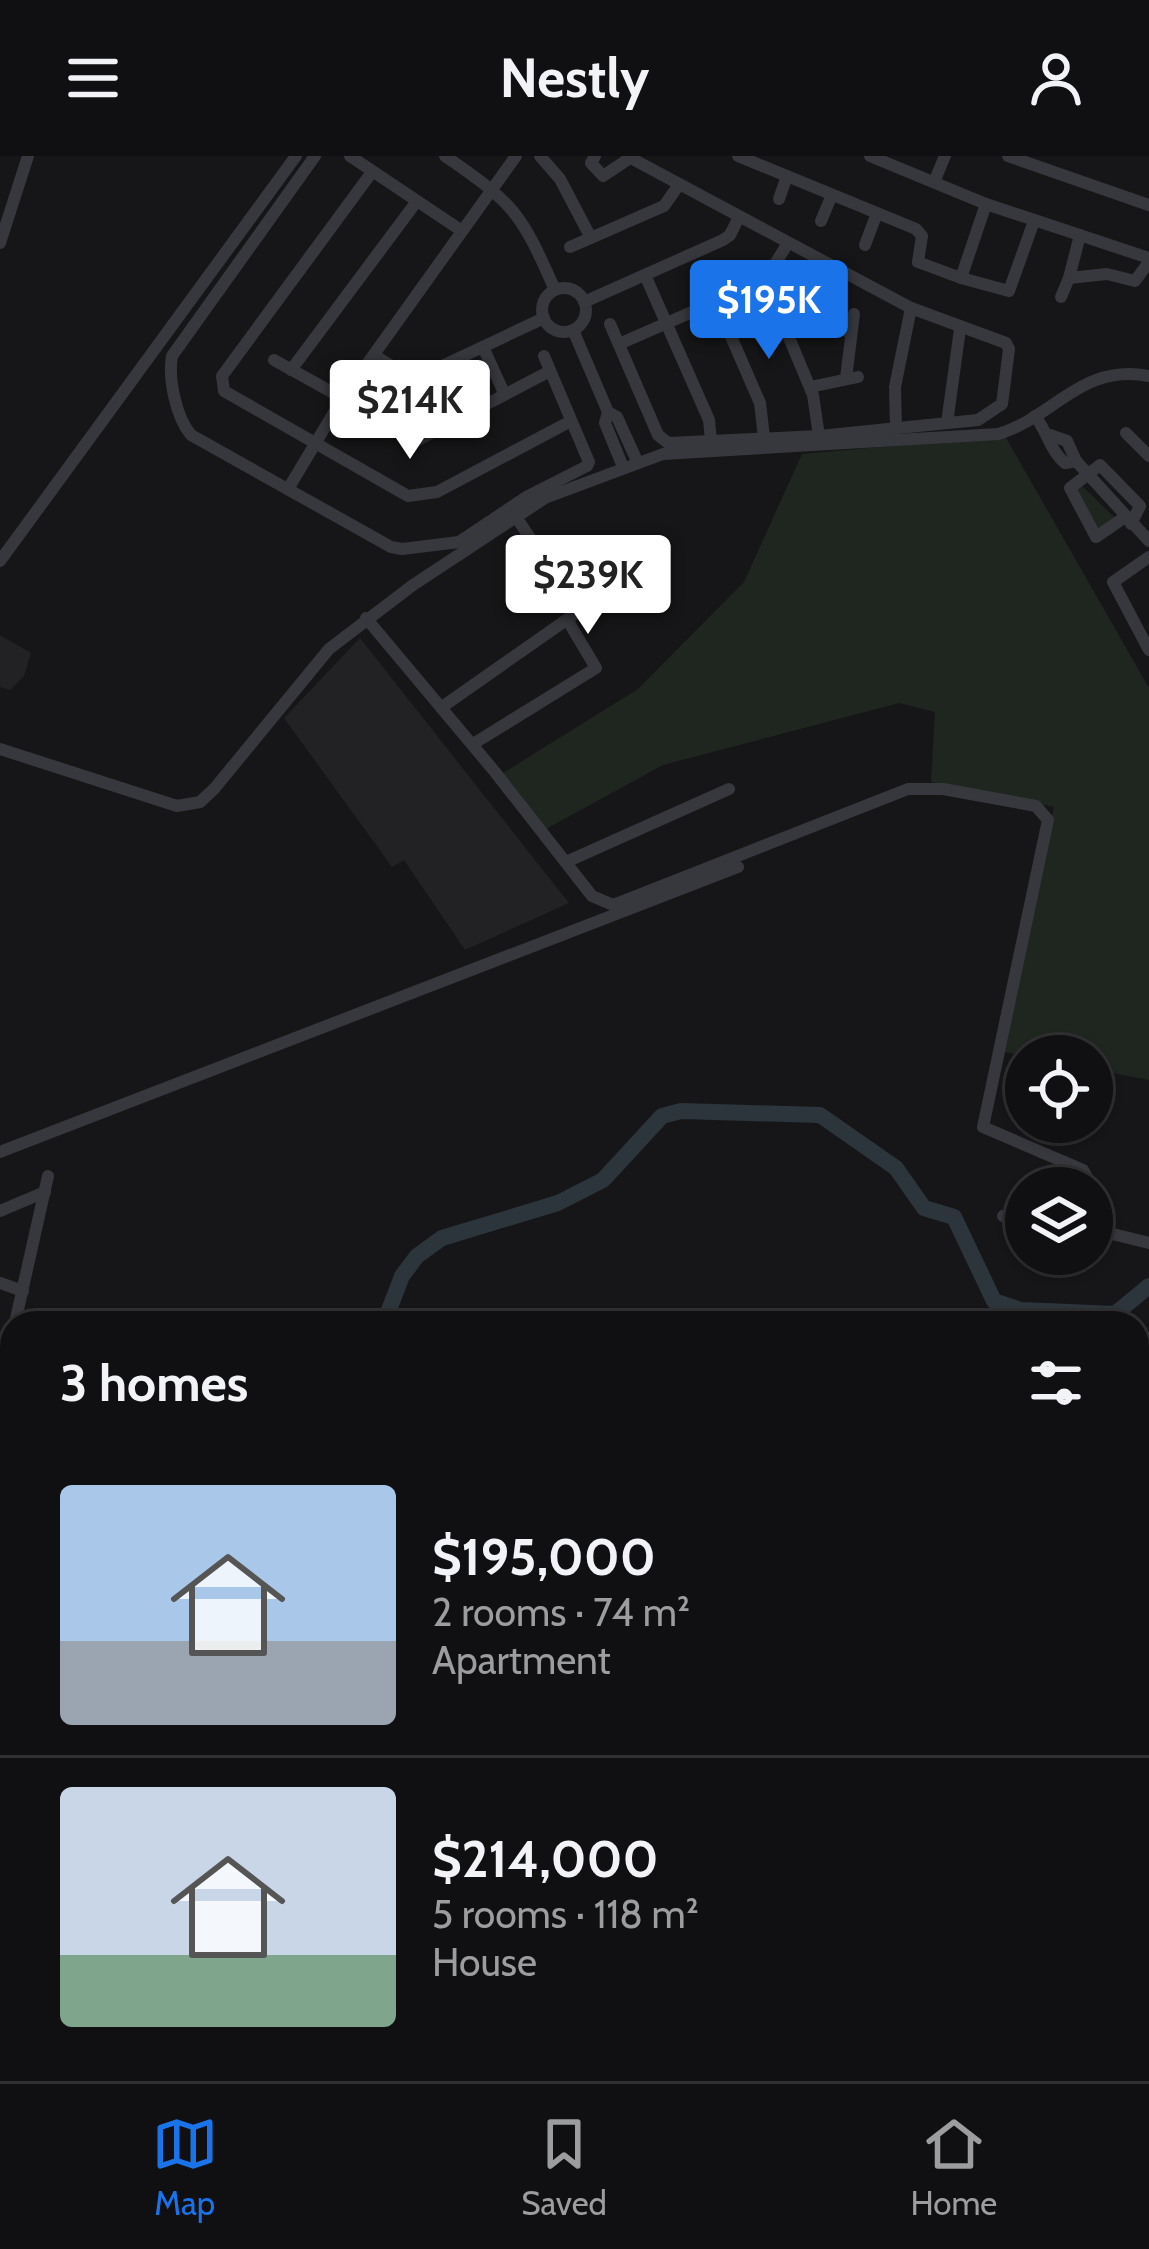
<!DOCTYPE html>
<meta charset="utf-8">
<style>
body{margin:0;font-family:Cabin,sans-serif;background:#1e1e20;color:#f1f3f6;height:100vh;display:flex;flex-direction:column;font-size:45px;white-space:nowrap}
*{box-sizing:border-box;margin:0}
p{font-size:39px;color:#9c9d9f}
.icon{flex:none;width:66px;height:66px;fill:none;stroke:currentColor;stroke-width:2;stroke-linecap:round;stroke-linejoin:round}
.map{position:relative;flex:1;overflow:hidden}
.drawer{position:absolute;left:0px;top:1155px;width:1149px;height:771px;display:flex;flex-direction:column;background:#101012;border-radius:36px 36px 0 0;box-shadow:0 3px 9px #0004,0 0 0 3px #303032}
.drawer>*{flex:none}
.tools{position:absolute;left:1005px;top:879px;display:grid;gap:24px}
.tools a{display:grid;place-items:center;width:108px;height:108px;border-radius:50%;background:#101012;box-shadow:0 3px 9px #0004,0 0 0 3px #303032;font-size:60px}
.price{position:absolute;translate:-50% -102px;padding:0 27px;border-radius:12px;background:#fff;color:#222;font-size:39px;line-height:78px;filter:drop-shadow(0 3px 6px #0008)}
.price::after{content:'';position:absolute;left:50%;top:72px;width:36px;height:27px;margin-left:-18px;background:inherit;clip-path:polygon(0 0,100% 0,50% 100%)}
.price.current{background:#1a73e8;color:#fff}
ul{padding:0;list-style:none}
li{display:flex;align-items:center;gap:36px;height:300px;padding:0 60px}
li+li{border-top:3px solid #303032}
li span{display:grid;place-items:center;flex:none;width:336px;height:240px;border-radius:12px;color:#555}
li>.icon{margin-inline-start:auto}
span .icon{width:144px;height:144px;fill:#fffc;stroke-width:1}
li b{font-size:51px}
h2{display:flex;justify-content:space-between;align-items:center;height:144px;padding:0 60px;font-size:51px}
header{display:flex;justify-content:space-between;align-items:center;height:156px;padding:0 60px;background:#101012;font-size:54px;font-weight:800}
.menu{display:flex;justify-content:space-around;align-items:center;height:168px;border-top:3px solid #303032;background:#101012;font-size:33px;color:#9c9d9f}
.menu a{display:grid;justify-items:center;gap:6px}
.menu .current{color:#1a73e8}
.map>svg:first-child{display:block}
.built{fill:#222225}
.green{fill:#1e261f}
.lines{fill:none;stroke-linecap:round;stroke-linejoin:round}
.river{stroke:#2c353c;stroke-width:16}
.minor{stroke:#37383d;stroke-width:12}
</style>
<header><svg class="icon" aria-label="menu" viewBox="0 0 24 24"><path d="M4 6h16M4 12h16M4 18h16"/></svg>Nestly<svg class="icon" aria-label="person" viewBox="0 0 24 24"><circle cx="12" cy="8" r="4"/><path d="M4 21q1-7 8-7t8 7"/></svg></header>
<div class="map">
<svg width="1149" height="1925" viewBox="0 0 1149 1925">
<rect width="100%" height="100%" fill="#161618"/>
<g class="built">
<polygon points="0,479 31,497 24,520 10,534 0,531"/>
<polygon points="360,482 569,747 465,794 404,704 392,711 284,562"/>
</g>
<g class="green">
<polygon points="1005,280 1149,532 1149,924 1092,913 1092,900 1026,900 1005,896 1054,651 931,626 935,556 899,547 663,609 546,673 503,617 638,533 744,426 802,298"/>
<polygon points="1080,328 1114,361 1098,375 1071,334"/>
<polygon points="12,1613 12,1883 0,1882 0,1654"/>
</g>
<g class="lines">
<polyline class="river" points="384,1167 402,1120 417,1100 442,1082 558,1047 603,1024 662,960 681,955 820,959 896,1012 924,1052 954,1061 994,1145 1021,1154 1115,1158 1149,1130"/>
<g class="minor">
<path d="M315,0L172,200C168,223 176,261 191,279L391,391L402,393L459,386L528,340L587,310L589,306L544,200"/>
<polyline points="350,0 462,75"/>
<path d="M445,0C515,48 521,57 555,134"/>
<polyline points="540,0 560,23 591,82"/>
<polyline points="595,0 591,7 603,20 630,2"/>
<polyline points="738,0 916,73 922,80 918,106 961,122"/>
<polyline points="870,0 986,48 1149,102"/>
<polyline points="1008,0 1149,49"/>
<polyline points="372,16 222,220 224,235 408,340 437,336 571,265"/>
<polyline points="934,26 945,0"/>
<polyline points="779,43 787,20"/>
<polyline points="986,48 961,122 1009,135 1034,65"/>
<polyline points="821,65 832,39"/>
<polyline points="1080,79 1069,122 1107,118 1135,125 1149,106"/>
<polyline points="0,87 28,0"/>
<polyline points="865,89 877,57"/>
<polyline points="570,91 664,50 678,30"/>
<polyline points="645,119 709,264 711,284"/>
<polyline points="765,124 813,239 819,280"/>
<circle cx="564" cy="154" r="22"/>
<polyline points="1061,141 1069,122"/>
<polyline points="773,142 794,148 850,177"/>
<polyline points="584,146 723,84 730,79 738,63"/>
<polyline points="716,146 760,247 764,281"/>
<polyline points="610,168 658,279 668,287 819,280 978,264 1002,248 1009,193 1006,187 911,152 627,0"/>
<polyline points="573,174 608,256 617,261 637,305"/>
<polyline points="619,188 765,124 788,87"/>
<polyline points="483,191 504,237"/>
<polyline points="374,199 406,219 421,220 544,162"/>
<polyline points="274,204 418,284 550,215"/>
<polyline points="291,214 417,45"/>
<polyline points="846,222 854,158"/>
<polyline points="810,231 858,221"/>
<polyline points="608,256 605,267 623,311"/>
<path d="M1035,260C1047,275 1051,296 1065,307L1076,305"/>
<polyline points="947,267 960,173"/>
<polyline points="896,272 895,231 911,152"/>
<polyline points="1126,277 1149,300"/>
<polyline points="1050,279 1067,285 1076,305 1149,385"/>
<polyline points="288,333 342,243 516,0"/>
<polyline points="1125,361 1096,381 1070,332 1100,309 1140,350 1131,368"/>
<polyline points="1149,401 1113,426 1149,494"/>
<polyline points="0,405 296,0"/>
<polyline points="366,462 495,616 592,740 613,749 908,633 943,633 1036,650 1048,664 983,971 1083,1014 1087,1021 1084,1032"/>
<polyline points="442,551 579,455 516,361"/>
<polyline points="473,588 596,512 568,465"/>
<path d="M0,593L177,650L200,646L214,633L329,493L413,429L545,342L663,298L998,278C1055,261 1081,207 1149,220"/>
<polyline points="566,706 729,633"/>
<polyline points="0,996 738,711"/>
<polyline points="0,1055 45,1036"/>
<polyline points="1003,1060 1026,1063"/>
<polyline points="1092,1073 1149,1087"/>
<polyline points="0,1127 23,1135"/>
<polyline points="15,1167 48,1020"/>
<polyline points="1137,1190 1142,1195 1139,1241"/>
<polyline points="0,1241 12,1182"/>
<polyline points="1137,1241 1147,1245 1140,1296"/>
<polyline points="1137,1400 1149,1374"/>
<polyline points="1137,1538 1137,1552"/>
<polyline points="1137,1633 1149,1633"/>
<polyline points="1137,1650 1149,1679"/>
<polyline points="1137,1738 1149,1738"/>
<polyline points="1137,1886 1149,1887"/>
<polyline points="0,1907 12,1909"/>
<polyline points="53,1914 54,1914"/>
<polyline points="146,1914 403,1925"/>
<polyline points="882,1914 882,1925"/>
</g>
</g>
</svg>
<div class="tools">
<a><svg class="icon" aria-label="locate" viewBox="0 0 24 24"><circle cx="12" cy="12" r="6"/><path d="M12 2v4M12 18v4M2 12h4M18 12h4"/></svg></a>
<a><svg class="icon" aria-label="layers" viewBox="0 0 24 24"><path d="M12 4l9 5-9 5-9-5zM3 14l9 5 9-5"/></svg></a>
</div>
<b class="price current" style="left:769px;top:206px">$195K</b>
<b class="price" style="left:410px;top:306px">$214K</b>
<b class="price" style="left:588px;top:481px">$239K</b>
<section class="drawer">
<h2>3 homes<svg class="icon" aria-label="filters" viewBox="0 0 24 24"><path d="M4 7h16M4 17h16"/><circle cx="9" cy="7" r="2"/><circle cx="15" cy="17" r="2"/></svg></h2>
<ul>
<li><span style="background:linear-gradient(#a9c7e8 65%,#9aa5b1 0)"><svg class="icon" aria-label="home" viewBox="0 0 24 24"><path d="M3 11l9-7 9 7M6 9v11h12V9"/></svg></span><div><b>$195,000</b><p>2 rooms · 74 m²</p><p>Apartment</p></div></li>
<li><span style="background:linear-gradient(#c9d6e8 70%,#7fa58c 0)"><svg class="icon" aria-label="home" viewBox="0 0 24 24"><path d="M3 11l9-7 9 7M6 9v11h12V9"/></svg></span><div><b>$214,000</b><p>5 rooms · 118 m²</p><p>House</p></div></li>
</ul>
</section>
</div>
<nav class="menu">
<a class="current"><svg class="icon" aria-label="map" viewBox="0 0 24 24"><path d="M3 6l6-2 6 2 6-2v14l-6 2-6-2-6 2zM9 4v14M15 6v14"/></svg>Map</a>
<a><svg class="icon" aria-label="saved" viewBox="0 0 24 24"><path d="M7 4h10v16l-5-4-5 4z"/></svg>Saved</a>
<a><svg class="icon" aria-label="home" viewBox="0 0 24 24"><path d="M3 11l9-7 9 7M6 9v11h12V9"/></svg>Home</a>
</nav>
